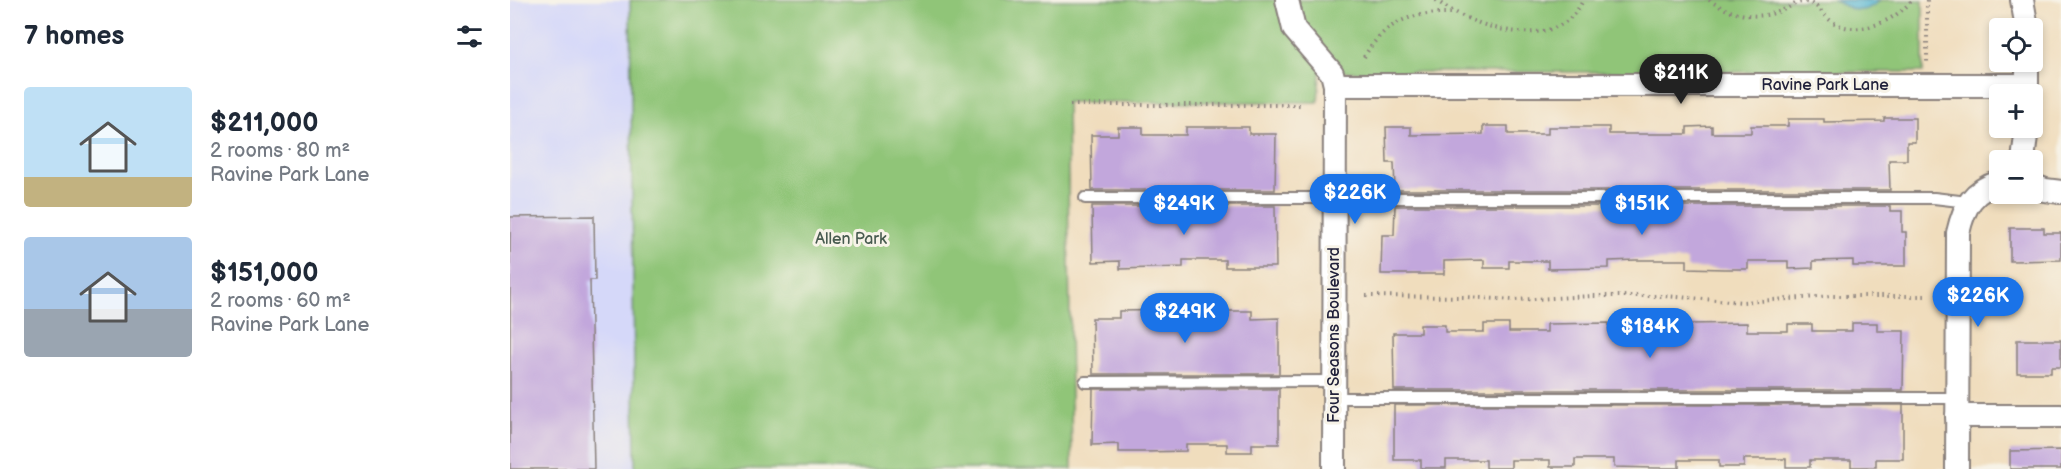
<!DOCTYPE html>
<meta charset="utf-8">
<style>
body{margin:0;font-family:"Balsamiq Sans",sans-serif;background:#f6f6f7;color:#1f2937;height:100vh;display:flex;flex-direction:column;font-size:22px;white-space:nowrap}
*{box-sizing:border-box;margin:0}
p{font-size:20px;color:#747a83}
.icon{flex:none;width:33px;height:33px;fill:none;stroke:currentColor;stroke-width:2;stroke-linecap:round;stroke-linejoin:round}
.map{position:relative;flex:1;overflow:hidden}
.panel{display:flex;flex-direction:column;background:#fff;width:510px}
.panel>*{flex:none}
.tools{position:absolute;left:1479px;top:18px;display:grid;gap:12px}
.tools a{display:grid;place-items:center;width:54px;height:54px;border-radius:6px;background:#fff;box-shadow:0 3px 9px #0003;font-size:30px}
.price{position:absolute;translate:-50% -51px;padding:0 14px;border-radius:21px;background:#1a73e8;color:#fff;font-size:20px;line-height:39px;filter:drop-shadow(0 2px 3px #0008)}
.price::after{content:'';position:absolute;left:50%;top:36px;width:18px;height:14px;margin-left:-9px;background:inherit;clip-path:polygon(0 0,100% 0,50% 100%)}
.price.active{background:#222;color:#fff}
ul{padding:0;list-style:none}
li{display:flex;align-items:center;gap:18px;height:150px;padding:0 24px}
li span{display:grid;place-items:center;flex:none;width:168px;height:120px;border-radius:6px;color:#555}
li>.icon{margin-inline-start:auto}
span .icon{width:72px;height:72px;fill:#fffc;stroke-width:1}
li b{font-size:26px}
h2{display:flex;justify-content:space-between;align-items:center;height:72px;padding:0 24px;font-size:26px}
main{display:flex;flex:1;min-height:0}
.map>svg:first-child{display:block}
.built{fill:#d5d8f9}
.green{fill:#90c578;stroke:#59745a;stroke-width:1.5}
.water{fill:#53b6d2;stroke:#3a6c86;stroke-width:1.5}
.building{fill:#c2a7dc}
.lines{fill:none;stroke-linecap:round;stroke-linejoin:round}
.lane-casing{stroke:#89807c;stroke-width:14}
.street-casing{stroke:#89807c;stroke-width:26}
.path{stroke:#89807c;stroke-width:4;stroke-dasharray:1.5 4.5;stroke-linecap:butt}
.lane{stroke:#fff;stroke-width:10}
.street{stroke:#fff;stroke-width:22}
.labels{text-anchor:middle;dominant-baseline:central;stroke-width:6;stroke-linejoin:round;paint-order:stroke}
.street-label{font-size:16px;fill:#22223b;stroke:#f7f3e8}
.park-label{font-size:16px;fill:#485b50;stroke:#f7f3e8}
</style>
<main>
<section class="panel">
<h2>7 homes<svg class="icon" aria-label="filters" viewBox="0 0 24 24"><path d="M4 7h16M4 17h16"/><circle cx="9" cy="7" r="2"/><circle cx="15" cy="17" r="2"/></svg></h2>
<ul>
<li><span style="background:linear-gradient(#bfe0f5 75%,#c2b280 0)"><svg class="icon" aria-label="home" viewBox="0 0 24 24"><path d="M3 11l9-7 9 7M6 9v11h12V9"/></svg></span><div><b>$211,000</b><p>2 rooms · 80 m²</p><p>Ravine Park Lane</p></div></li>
<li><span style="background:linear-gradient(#a9c7e8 60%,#9aa5b1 0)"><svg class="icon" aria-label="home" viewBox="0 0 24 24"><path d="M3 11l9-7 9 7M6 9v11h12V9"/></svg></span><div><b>$151,000</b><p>2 rooms · 60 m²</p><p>Ravine Park Lane</p></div></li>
</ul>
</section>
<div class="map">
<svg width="1551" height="469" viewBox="0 0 1551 469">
<rect width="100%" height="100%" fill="#f7f3e8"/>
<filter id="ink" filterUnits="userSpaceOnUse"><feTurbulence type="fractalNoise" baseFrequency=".0167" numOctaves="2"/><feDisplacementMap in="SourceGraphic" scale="12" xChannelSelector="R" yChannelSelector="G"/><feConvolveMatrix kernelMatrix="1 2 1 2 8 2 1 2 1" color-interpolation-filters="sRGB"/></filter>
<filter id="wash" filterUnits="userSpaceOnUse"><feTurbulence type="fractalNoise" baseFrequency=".008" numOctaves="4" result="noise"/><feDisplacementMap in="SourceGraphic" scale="24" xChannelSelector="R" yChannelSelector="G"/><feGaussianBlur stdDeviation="1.35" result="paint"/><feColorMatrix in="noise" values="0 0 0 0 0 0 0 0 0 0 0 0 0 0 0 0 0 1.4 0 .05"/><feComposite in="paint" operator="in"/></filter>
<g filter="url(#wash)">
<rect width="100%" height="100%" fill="#f0ddbd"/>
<polygon class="built" points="0,0 120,0 125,469 0,469"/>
<polygon class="green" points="120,0 1413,0 1413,72 810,72 808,102 557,102 562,469 125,469"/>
<path class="water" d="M1323,0H1370C1352,17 1342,10 1323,0Z"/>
<g id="blocks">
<g class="building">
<polygon points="1374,118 1405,118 1405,142 1397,142 1397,160 1379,160 1380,190 885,190 884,163 877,163 876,127 901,127 901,135 973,134 973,126 998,126 998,134 1038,134 1038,127 1099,127 1099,134 1177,134 1177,127 1202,126 1202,133 1241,133 1241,126 1278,126 1278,119 1314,119 1314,122 1374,121"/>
<polygon points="608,127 633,127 633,135 676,135 676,127 739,127 739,134 766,134 765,190 582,190 581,135 608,135"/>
<polygon points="582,206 765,206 766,267 715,267 715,260 673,260 673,267 610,269 610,261 583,262"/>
<polygon points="885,206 1380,206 1380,211 1392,211 1392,232 1396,232 1396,266 1343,266 1343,260 1303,261 1303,268 1278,269 1278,261 1238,261 1238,269 1214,269 1177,268 1177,260 1126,260 1099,261 1099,268 1038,269 1038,261 999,261 999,268 974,268 974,260 934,261 934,274 871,274 872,235 884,235"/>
<polygon points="84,216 85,280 80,280 84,469 0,469 0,217"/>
<polygon points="1500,228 1534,228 1534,233 1551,233 1551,260 1500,261"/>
<polygon points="675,310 675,318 717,318 717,311 742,311 742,319 769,318 769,374 583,374 582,318 609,318 609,311"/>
<polygon points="1099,323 1099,331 1126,332 1179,332 1179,324 1237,323 1237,331 1278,331 1278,324 1302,324 1302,331 1342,331 1342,323 1367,323 1367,331 1394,331 1393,390 884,390 883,333 910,333 910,325 935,325 935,332 974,332 974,324 999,324 999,332 1037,332 1037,324"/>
<polygon points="1507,340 1551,340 1551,367 1541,367 1541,373 1507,373"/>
<polygon points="583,389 769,389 769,444 742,444 742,452 717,452 717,444 676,444 676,451 634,452 609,452 609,444 582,445"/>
<polygon points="884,405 1393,405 1393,459 1366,459 1366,467 1341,467 1341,460 1300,460 1300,467 1276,467 1276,459 1234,459 1234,467 1209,467 1209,460 1169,460 1169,468 1145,468 1104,467 1104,459 1065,459 1065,467 1040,467 1040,460 1001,460 1001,468 976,468 976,460 936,460 936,468 911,468 911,460 884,460"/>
<polygon points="1551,450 1551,469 1500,469 1500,451"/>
</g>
</g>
</g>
<g filter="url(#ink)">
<use href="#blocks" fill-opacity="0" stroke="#89807c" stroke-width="1.5"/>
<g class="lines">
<g class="lane-casing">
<g id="lane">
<polyline points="575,198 1424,198 1458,202"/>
<polyline points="575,382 823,381"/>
<polyline points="824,398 1447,398"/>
</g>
</g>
<g class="street-casing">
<g id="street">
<polyline points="777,0 784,29 822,73 825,85 824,469"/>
<polyline points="1512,0 1517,28"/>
<polyline points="1517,62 1517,94"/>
<polyline points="825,85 1517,85"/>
<polyline points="1513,160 1517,128"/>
<polyline points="1522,185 1535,190 1551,192"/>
<polyline points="1447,416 1551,416"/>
<path d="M1447,469L1448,233C1454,206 1463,190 1490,182"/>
</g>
</g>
<g class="path">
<path d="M926,0C962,28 1048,56 1073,0"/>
<path d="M1199,0C1221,15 1247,21 1273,10C1280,7 1286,2 1294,2C1307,2 1311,13 1320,20C1345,39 1385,22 1402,0"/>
<polyline points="1417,0 1417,63"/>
<path d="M854,57C876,20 902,12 944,13"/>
<polyline points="560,105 792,105"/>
<polyline points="856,296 956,297 1004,300 1083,296 1154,296 1233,302 1323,296 1418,296"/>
</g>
<use href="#lane" class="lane"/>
<use href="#street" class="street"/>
</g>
</g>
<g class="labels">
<g class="street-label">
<text x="1315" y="85">Ravine Park Lane</text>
<text transform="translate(824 335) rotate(-90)">Four Seasons Boulevard</text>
</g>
<g class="park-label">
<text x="341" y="239">Allen Park</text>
</g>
</g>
</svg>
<div class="tools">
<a><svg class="icon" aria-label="locate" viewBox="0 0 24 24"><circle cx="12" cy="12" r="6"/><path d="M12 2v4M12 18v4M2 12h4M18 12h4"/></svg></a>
<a>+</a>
<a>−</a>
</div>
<b class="price active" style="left:1171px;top:105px">$211K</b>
<b class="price" style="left:845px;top:225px">$226K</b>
<b class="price" style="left:674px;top:236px">$249K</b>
<b class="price" style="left:1132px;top:236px">$151K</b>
<b class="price" style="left:1468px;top:328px">$226K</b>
<b class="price" style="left:675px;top:344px">$249K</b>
<b class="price" style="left:1140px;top:359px">$184K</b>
</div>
</main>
